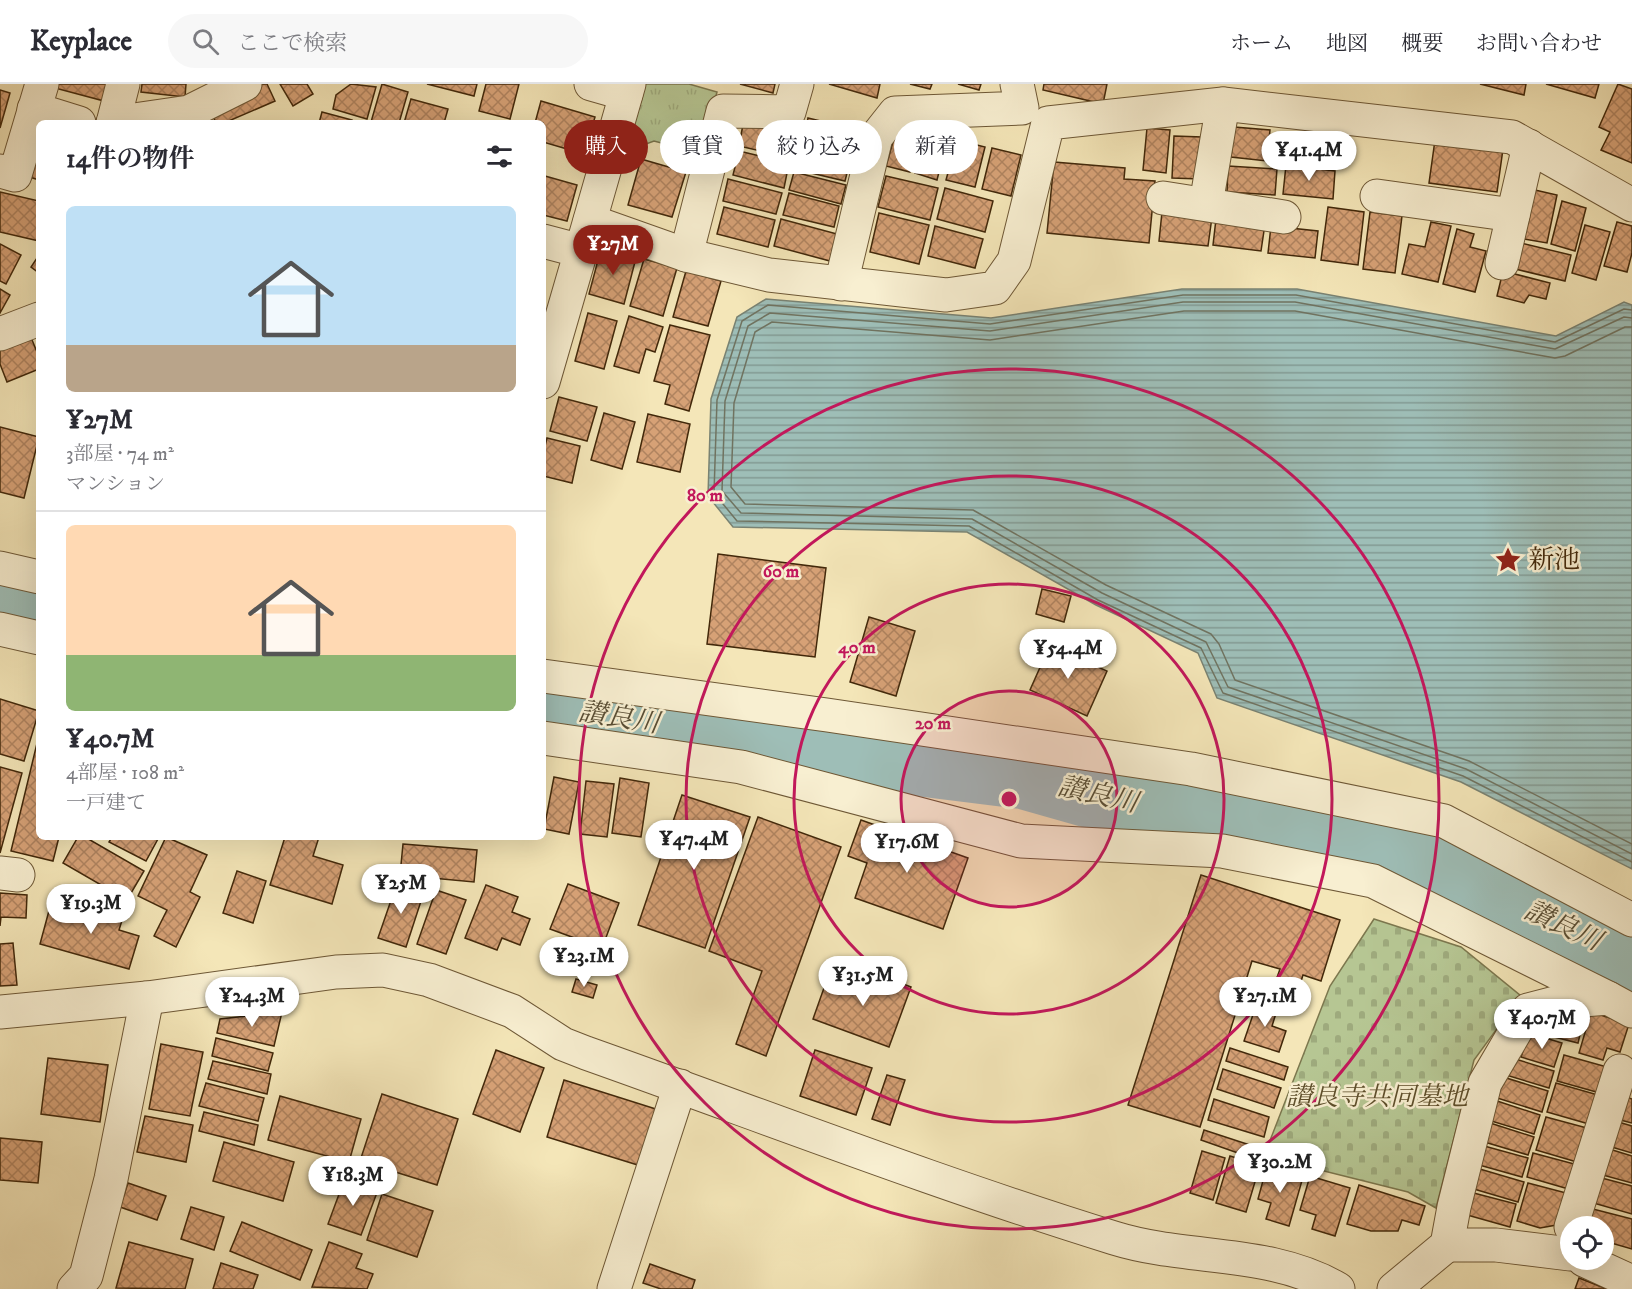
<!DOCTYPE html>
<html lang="ja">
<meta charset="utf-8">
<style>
body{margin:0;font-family:"IM FELL DW Pica","Noto Serif JP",serif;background:#f7f7f7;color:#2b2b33;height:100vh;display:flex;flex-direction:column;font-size:22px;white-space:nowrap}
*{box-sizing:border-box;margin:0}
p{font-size:20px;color:#7c7c81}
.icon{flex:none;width:33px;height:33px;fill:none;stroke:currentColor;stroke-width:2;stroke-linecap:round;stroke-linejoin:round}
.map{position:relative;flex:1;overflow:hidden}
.side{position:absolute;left:36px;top:36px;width:510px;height:720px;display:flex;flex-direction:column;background:#fff;border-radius:9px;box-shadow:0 6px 24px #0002}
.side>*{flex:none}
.top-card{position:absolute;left:564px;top:36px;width:570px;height:54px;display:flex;gap:12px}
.tools{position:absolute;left:1560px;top:1132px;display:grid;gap:12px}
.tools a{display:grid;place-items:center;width:54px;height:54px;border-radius:50%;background:#fff;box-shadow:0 6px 24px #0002;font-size:30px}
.price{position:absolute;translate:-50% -51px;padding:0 14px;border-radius:21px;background:#fff;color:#222;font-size:20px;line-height:39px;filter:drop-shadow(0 2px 3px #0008)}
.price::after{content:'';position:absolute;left:50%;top:36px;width:18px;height:14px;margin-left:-9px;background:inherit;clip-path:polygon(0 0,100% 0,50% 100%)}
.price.active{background:#8f2418;color:#fff}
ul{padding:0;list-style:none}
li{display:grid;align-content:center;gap:12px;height:318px;padding:0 30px}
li+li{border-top:2px solid #e1e1e2}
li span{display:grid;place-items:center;height:186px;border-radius:9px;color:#555}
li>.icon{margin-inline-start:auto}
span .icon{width:108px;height:108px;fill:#fffc;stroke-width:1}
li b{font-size:26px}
h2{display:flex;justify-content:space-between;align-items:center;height:72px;padding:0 30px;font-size:26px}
.chip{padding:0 21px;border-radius:27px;background:#fff;box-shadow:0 6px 24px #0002;font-size:21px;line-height:54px}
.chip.active{background:#8f2418;color:#fff}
header{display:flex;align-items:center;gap:36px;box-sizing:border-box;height:84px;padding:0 30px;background:#fff;border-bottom:2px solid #e1e1e2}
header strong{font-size:28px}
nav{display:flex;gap:33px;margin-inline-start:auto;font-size:21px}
.search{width:420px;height:54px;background:#f7f7f7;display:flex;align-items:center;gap:15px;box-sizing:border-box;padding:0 21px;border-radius:33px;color:#7c7c81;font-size:22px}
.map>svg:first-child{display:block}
.cemetery{fill:url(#cemetery-stones);stroke:#7c774e;stroke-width:1.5}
.park{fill:url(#park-tufts);stroke:#7c774e;stroke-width:1.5}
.water{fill:url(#water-rules);stroke:#798272;stroke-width:1.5}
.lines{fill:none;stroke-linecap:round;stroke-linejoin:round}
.shore{stroke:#707360;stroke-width:1.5}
.river{stroke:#9ebeb7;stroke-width:64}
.building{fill:url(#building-cross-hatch);stroke:#42280a;stroke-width:1.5}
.minor-casing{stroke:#6e5836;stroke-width:35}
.minor{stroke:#f8efd1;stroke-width:33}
.ring{fill:none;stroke:#c2185b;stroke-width:3}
.labels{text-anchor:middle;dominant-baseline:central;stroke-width:5;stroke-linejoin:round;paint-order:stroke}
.poi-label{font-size:26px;fill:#42280a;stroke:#f8efd1;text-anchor:start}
.park-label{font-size:26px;font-style:italic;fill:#5f502c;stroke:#f8efd1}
.water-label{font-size:27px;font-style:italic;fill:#594e35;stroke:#f8efd1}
.centre{fill:#c2185b;stroke:#f8efd1;stroke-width:3}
.ring-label{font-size:18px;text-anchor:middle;font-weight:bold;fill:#c2185b;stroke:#f8efd1;stroke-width:5;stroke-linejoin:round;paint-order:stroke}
</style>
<header>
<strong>Keyplace</strong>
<div class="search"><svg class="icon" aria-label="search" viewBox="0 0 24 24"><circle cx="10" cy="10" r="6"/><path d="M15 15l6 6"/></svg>ここで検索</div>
<nav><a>ホーム</a><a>地図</a><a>概要</a><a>お問い合わせ</a></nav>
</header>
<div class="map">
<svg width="1632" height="1205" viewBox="0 0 1632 1205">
<defs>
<pattern id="cemetery-stones" width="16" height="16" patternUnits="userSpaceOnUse" patternTransform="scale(1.5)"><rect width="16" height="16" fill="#b6c693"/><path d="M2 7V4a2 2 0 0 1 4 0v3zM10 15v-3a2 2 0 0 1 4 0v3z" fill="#9eaa7d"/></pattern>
<pattern id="park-tufts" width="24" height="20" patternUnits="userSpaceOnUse" patternTransform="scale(1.5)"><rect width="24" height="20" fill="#b6c693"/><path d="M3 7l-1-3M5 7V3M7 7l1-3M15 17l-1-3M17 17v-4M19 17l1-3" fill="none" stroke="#9eaa7d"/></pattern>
<pattern id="water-rules" width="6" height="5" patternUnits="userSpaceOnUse" patternTransform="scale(1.5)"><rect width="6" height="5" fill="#9ebeb7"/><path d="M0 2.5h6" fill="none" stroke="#829a93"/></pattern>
<pattern id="building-cross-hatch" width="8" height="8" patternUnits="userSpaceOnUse" patternTransform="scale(1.5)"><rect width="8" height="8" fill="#d6a176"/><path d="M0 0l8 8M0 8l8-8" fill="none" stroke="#af835f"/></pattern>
</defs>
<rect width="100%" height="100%" fill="#f4e6b8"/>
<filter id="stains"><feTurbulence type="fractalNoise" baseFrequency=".00333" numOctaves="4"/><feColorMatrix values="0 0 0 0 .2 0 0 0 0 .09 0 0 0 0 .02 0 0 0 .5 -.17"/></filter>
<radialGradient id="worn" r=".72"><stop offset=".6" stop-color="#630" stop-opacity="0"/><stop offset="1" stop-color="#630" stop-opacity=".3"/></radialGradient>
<polygon class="cemetery" points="1374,835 1461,863 1521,912 1474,976 1436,1124 1408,1108 1264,1072 1330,902"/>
<polygon class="park" points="645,0 689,0 717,8 700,69 654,57 627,67"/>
<polygon class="water" points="1182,205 1297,205 1556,252 1624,218 1632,221 1632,785 1461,698 1217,614 1198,569 1096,521 967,448 733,443 708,412 711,315 737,233 766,215 991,234"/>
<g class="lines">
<g class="shore">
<polyline points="1632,226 1624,225 1555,258 1296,211 1183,211 990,240 768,221 742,237 717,316 714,409 737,437 969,442 1098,516 1201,564 1223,609 1463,692 1632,778"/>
<polyline points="1632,234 1624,233 1555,265 1295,218 1183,218 990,247 770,229 748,242 725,317 722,407 741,429 972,435 1102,509 1206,558 1228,603 1466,685 1632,770"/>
<polyline points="1632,243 1625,243 1565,272 1555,274 1295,227 1184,227 990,256 772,238 755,248 734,319 731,403 745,420 973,426 1106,501 1211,550 1219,560 1235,596 1469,677 1632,760"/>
</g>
<g class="river">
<polyline points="0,514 39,523"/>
<polyline points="543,622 845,671 1023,693 1104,716 1262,739 1401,772 1556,837 1632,876"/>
</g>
</g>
<g class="building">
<polygon points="56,0 109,0 104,17 55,4"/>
<polygon points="142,0 186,0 185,13 141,8"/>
<polygon points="260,0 267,0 275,17 224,39 216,39 209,23"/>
<polygon points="280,0 307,0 313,10 293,22"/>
<polygon points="351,0 376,3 367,35 333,25 336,11"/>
<polygon points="382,0 408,8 399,39 371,38"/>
<polygon points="427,0 477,0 474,12"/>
<polygon points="486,0 519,0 510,35 479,27"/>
<polygon points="740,0 775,0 773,9"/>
<polygon points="829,0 880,0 877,14"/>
<polygon points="910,0 932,0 930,5"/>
<polygon points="958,0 981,0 979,6"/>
<polygon points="1044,0 1107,0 1103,20 1043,6"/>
<polygon points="1480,0 1526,0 1524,11"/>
<polygon points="1546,0 1599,0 1595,14"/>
<polygon points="1618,0 1632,5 1632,79 1601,66 1610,48 1599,43"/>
<polygon points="0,6 10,9 0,44"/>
<polygon points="411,15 448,25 444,39 404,39"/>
<polygon points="541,17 595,33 584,70 543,58 543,39 535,39"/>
<polygon points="322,28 352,36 351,39 319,39"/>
<polygon points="808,34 846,43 841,63 804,54"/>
<polygon points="744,35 798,47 792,74 739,62"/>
<polygon points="1234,43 1270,46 1267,77 1231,73"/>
<polygon points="897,44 920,50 910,88 886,82"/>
<polygon points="1147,44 1170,46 1166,89 1143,86"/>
<polygon points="926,47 948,52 937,96 915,89"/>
<polygon points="1282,48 1329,53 1326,80 1279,75"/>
<polygon points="1174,52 1202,53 1200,95 1172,94"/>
<polygon points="957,56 985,63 975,103 946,96"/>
<polygon points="1435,56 1503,65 1497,108 1429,99"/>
<polygon points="800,57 852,69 845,97 794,85"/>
<polygon points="992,64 1021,71 1011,112 982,105"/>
<polygon points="739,67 789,79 784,104 733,91"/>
<polygon points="32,72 39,74 39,96 26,92"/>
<polygon points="641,75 686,88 672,133 628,121"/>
<polygon points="1054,78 1125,84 1124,95 1155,97 1149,159 1047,149"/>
<polygon points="1286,81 1335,87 1333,115 1283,110"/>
<polygon points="1228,82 1277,85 1275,111 1227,108"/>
<polygon points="794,88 846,101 841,120 789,106"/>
<polygon points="545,92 577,101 567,137 543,131"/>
<polygon points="886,92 938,104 930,136 878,123"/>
<polygon points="728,95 782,109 776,130 723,117"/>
<polygon points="945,104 993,117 985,148 937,135"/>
<polygon points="1535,106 1557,111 1547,159 1524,155"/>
<polygon points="0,108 39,117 39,157 0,148"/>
<polygon points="789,109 839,122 834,143 783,131"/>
<polygon points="1562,117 1586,124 1575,167 1551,160"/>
<polygon points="724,123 775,136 768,163 717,150"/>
<polygon points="1328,123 1364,128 1358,181 1321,176"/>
<polygon points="1162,128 1212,133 1208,162 1159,157"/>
<polygon points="1370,128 1402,132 1395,189 1363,185"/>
<polygon points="879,129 929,141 919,180 870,168"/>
<polygon points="781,135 837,150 830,177 774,162"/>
<polygon points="1216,135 1265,140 1261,167 1213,161"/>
<polygon points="1431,138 1451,142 1438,198 1402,190 1409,160 1425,163"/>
<polygon points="1617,138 1632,142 1632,169 1627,188 1604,182"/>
<polygon points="1585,141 1610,148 1596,196 1572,189"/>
<polygon points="935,142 983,155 975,184 928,172"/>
<polygon points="1271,142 1318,147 1315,174 1268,169"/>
<polygon points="1457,145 1474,150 1470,163 1486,167 1475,208 1443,200"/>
<polygon points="1517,158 1571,171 1565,197 1511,184"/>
<polygon points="0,160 21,171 6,200 0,197"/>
<polygon points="601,165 636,174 624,220 589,210"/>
<polygon points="39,171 39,189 31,183"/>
<polygon points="644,175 677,184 663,232 630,222"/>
<polygon points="686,187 721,197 708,242 673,233"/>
<polygon points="1503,187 1550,199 1546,215 1529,211 1524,219 1497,212"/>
<polygon points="0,205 10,211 0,229"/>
<polygon points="588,229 617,237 604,285 575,277"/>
<polygon points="629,232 663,243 655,268 646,265 639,289 614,282"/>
<polygon points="670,241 710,251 689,327 665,320 670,301 654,297"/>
<polygon points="30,251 39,273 39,285 7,298 0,280 0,263"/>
<polygon points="559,313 597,323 587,357 550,347"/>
<polygon points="604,329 635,338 622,385 591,376"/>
<polygon points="648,330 690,340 680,388 637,378"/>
<polygon points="0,343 39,353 24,414 0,408"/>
<polygon points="547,354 580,362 572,399 543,392 543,370"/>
<polygon points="718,470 826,484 815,573 707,560"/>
<polygon points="1042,505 1071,512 1064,538 1036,530"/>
<polygon points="869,533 915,547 896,612 850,598"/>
<polygon points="1050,561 1107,587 1087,632 1030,606"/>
<polygon points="0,615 39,627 24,677 0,670"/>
<polygon points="39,651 39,753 59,753 53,777 11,767"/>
<polygon points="0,683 22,689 0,769"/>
<polygon points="554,693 579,698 569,750 544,745"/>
<polygon points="620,694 649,699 641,753 612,749"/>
<polygon points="586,697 614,700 607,753 580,750"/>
<polygon points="682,711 750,733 705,864 638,841"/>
<polygon points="758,733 841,763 766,972 736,960 762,887 709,867"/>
<polygon points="861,736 968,774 943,845 855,814 867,779 848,772"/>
<polygon points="78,753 85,753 144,787 127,816 63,779"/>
<polygon points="112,753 159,753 146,777 109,758"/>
<polygon points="166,753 207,771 190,808 200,813 176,863 154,852 167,826 138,812"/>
<polygon points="285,753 319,753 313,772 343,781 332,820 270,801"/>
<polygon points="403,760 477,766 474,798 400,791"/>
<polygon points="237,787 266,797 253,839 223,829"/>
<polygon points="1201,791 1340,836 1321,897 1303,891 1297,910 1274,902 1280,885 1252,877 1200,1043 1128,1021"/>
<polygon points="397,799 424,808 406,863 378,854"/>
<polygon points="568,800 619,819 602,864 550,845"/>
<polygon points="486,801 518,813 512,828 530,835 520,861 502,854 497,866 465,854"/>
<polygon points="436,806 466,816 446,870 417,860"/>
<polygon points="0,809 27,811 26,834 1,833 0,842"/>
<polygon points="79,817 124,830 119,846 139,852 129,885 40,860 50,823 75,831"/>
<polygon points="13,859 17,901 0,902 0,860"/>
<polygon points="830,887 876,904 880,891 911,903 889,963 813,935"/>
<polygon points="576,895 597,901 593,914 572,908"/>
<polygon points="1258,916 1278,923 1272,942 1286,947 1279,968 1244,957"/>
<polygon points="1553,921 1585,930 1578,959 1546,951"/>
<polygon points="282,928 274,962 217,949 220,935"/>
<polygon points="1591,928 1629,940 1620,968 1607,964 1603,976 1579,969"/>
<polygon points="1529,949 1562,959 1554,983 1521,973"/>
<polygon points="216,954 273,969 268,987 212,972"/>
<polygon points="161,960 203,968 190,1032 149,1025"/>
<polygon points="1230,964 1288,983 1284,996 1226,977"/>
<polygon points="496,966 544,984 520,1048 473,1030"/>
<polygon points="815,966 872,984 856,1031 800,1012"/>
<polygon points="1564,971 1607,983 1600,1009 1557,997"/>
<polygon points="48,974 108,981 100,1038 41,1030"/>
<polygon points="1512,974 1554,987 1549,1004 1506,991"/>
<polygon points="213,977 271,990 267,1010 208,995"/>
<polygon points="1223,985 1281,1004 1274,1024 1217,1005"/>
<polygon points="887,991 905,996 890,1041 872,1035"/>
<polygon points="1500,992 1548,1007 1542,1028 1494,1013"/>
<polygon points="564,996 659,1026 641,1082 547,1053"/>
<polygon points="206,999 264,1014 258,1037 199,1022"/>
<polygon points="1556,999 1598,1011 1589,1040 1547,1028"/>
<polygon points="382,1010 458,1035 437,1101 360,1077"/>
<polygon points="280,1012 361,1035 349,1078 268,1056"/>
<polygon points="1623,1012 1632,1015 1632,1039 1616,1035"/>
<polygon points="1214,1015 1269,1033 1264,1053 1208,1036"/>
<polygon points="1494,1016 1540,1031 1534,1050 1488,1036"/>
<polygon points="204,1028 258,1041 254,1061 199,1047"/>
<polygon points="145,1032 193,1041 186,1078 137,1068"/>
<polygon points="1546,1033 1587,1044 1577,1078 1536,1066"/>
<polygon points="1615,1037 1632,1042 1632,1069 1608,1062"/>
<polygon points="1487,1038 1534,1053 1528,1071 1481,1057"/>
<polygon points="1204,1046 1259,1064 1255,1075 1201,1056"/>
<polygon points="0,1054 42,1058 38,1099 0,1096"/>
<polygon points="224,1058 294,1078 283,1117 213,1097"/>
<polygon points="1477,1060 1528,1074 1522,1093 1472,1079"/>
<polygon points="1606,1064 1632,1072 1632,1099 1599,1090"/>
<polygon points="1202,1067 1225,1074 1213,1116 1190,1109"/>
<polygon points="1533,1069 1578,1081 1572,1106 1527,1093"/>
<polygon points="1230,1072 1260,1081 1246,1128 1216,1119"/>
<polygon points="1267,1082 1303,1093 1289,1142 1266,1135 1271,1119 1258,1115"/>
<polygon points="1473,1083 1524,1098 1518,1118 1467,1103"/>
<polygon points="1310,1092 1350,1104 1335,1152 1312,1145 1316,1131 1300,1126"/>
<polygon points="1598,1093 1632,1102 1632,1130 1590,1118"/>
<polygon points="345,1094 378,1106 361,1151 328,1140"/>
<polygon points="128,1099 166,1112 157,1136 120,1123"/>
<polygon points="1528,1099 1570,1110 1562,1140 1540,1144 1517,1137"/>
<polygon points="1359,1101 1425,1122 1419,1141 1402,1136 1398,1147 1371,1147 1347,1140"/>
<polygon points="1466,1107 1516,1120 1510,1143 1460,1129"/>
<polygon points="382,1110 433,1127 417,1173 367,1156"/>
<polygon points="191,1123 224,1133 214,1166 181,1155"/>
<polygon points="1589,1124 1632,1135 1632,1165 1604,1157 1604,1143 1583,1143"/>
<polygon points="242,1138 312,1166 300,1196 230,1167"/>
<polygon points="129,1158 193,1175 185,1205 116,1204"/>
<polygon points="329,1158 362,1170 356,1184 373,1190 367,1205 312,1203"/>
<polygon points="221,1179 258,1191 253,1205 213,1205"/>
<polygon points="650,1180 695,1196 692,1205 661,1205 643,1199"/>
<polygon points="1579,1194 1607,1205 1575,1205"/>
</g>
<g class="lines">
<g class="minor-casing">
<g id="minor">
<polyline points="591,0 626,10"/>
<polyline points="34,25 79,39"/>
<polyline points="113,39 189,28 245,0"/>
<polyline points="113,39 123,0"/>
<polyline points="0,87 15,91 42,0"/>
<polyline points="1377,112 1513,131"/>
<polyline points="1163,114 1284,133"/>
<polyline points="1206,120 1223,20"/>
<polyline points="590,137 686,171 769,191 946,211 995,204 1014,177 1048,39 1223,20 1512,53 1632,121"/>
<polyline points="543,157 581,167 543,298"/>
<polyline points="584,157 629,0"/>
<polyline points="686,171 723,27 789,28 797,0"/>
<polyline points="1502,179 1529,62"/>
<polyline points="841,200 876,53 895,29 1022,24 1017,0"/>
<polyline points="0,250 39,235"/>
<polyline points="0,484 39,493"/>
<polyline points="0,545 39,554"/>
<polyline points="543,592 827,631 1191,685 1444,737 1632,836"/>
<polyline points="543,654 741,683 1021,757 1222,767 1373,797 1608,914"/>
<polyline points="0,789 18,791"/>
<path d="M0,928L147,914L336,888L383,886L429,896L512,927L563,960L586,969C761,1031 936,1099 1114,1154C1188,1177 1270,1165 1338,1205"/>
<polyline points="1571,1143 1620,987"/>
<polyline points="1447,1161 1496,1161 1570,1170"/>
<polyline points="1584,1176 1632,1198"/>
<polyline points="74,1205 86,1192 111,1095 147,914"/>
<polyline points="614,1205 680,1002"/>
<polyline points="1394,1205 1447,1161 1454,1123 1485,999 1528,926 1559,918 1608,914 1632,927"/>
</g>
</g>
<use href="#minor" class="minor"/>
</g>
<circle cx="1009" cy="715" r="108" fill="#c2185b" fill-opacity=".12"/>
<g class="ring">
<circle cx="1009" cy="715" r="108"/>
<circle cx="1009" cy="715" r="215"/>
<circle cx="1009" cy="715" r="323"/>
<circle cx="1009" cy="715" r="430"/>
</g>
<defs>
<g id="sight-bare" transform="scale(2.07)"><path d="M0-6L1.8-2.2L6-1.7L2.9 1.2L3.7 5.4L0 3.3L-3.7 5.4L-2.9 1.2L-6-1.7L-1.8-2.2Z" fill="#8f2418" stroke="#f8efd1" stroke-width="2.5" paint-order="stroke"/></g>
</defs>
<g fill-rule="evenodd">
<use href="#sight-bare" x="1508" y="476"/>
</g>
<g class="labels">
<g class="poi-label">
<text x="1528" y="476">新池</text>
</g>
<g class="park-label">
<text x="1377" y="1013">讃良寺共同墓地</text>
</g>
<g class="water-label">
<text transform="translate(619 634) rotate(9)">讃良川</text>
<text transform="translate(1098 711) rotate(13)">讃良川</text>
<text transform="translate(1563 842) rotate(25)">讃良川</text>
</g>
</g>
<circle cx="1009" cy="715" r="9" class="centre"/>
<g class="ring-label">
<text x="705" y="417">80 m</text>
<text x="781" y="493">60 m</text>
<text x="857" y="569">40 m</text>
<text x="933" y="645">20 m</text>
</g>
<rect width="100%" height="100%" filter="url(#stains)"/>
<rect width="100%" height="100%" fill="url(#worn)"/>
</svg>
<div class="tools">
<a><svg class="icon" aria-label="locate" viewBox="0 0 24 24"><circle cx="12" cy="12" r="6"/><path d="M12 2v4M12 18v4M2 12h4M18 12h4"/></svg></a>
</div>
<b class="price" style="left:1309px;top:98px">¥41.4M</b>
<b class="price active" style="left:613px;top:192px">¥27M</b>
<b class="price" style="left:1068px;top:596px">¥54.4M</b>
<b class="price" style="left:694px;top:787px">¥47.4M</b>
<b class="price" style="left:907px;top:790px">¥17.6M</b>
<b class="price" style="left:401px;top:831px">¥25M</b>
<b class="price" style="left:91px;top:851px">¥19.3M</b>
<b class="price" style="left:584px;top:904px">¥23.1M</b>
<b class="price" style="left:863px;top:923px">¥31.5M</b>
<b class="price" style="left:252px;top:944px">¥24.3M</b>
<b class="price" style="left:1265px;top:944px">¥27.1M</b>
<b class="price" style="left:1542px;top:966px">¥40.7M</b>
<b class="price" style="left:1280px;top:1110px">¥30.2M</b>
<b class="price" style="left:353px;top:1123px">¥18.3M</b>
<div class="top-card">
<a class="chip active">購入</a>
<a class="chip">賃貸</a>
<a class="chip">絞り込み</a>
<a class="chip">新着</a>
</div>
<section class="side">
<h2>14件の物件<svg class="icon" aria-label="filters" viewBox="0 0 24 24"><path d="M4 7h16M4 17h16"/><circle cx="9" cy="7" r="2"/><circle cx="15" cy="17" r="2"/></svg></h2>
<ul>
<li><span style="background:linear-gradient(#bfe0f5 75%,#b9a48a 0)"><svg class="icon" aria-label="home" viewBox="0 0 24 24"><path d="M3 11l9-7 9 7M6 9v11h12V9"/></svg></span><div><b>¥27M</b><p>3部屋 · 74 m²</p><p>マンション</p></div></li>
<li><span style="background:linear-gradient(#ffd9b3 70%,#8fb573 0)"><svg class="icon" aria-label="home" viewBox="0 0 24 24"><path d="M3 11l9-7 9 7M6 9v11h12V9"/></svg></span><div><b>¥40.7M</b><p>4部屋 · 108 m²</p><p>一戸建て</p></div></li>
</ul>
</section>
</div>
